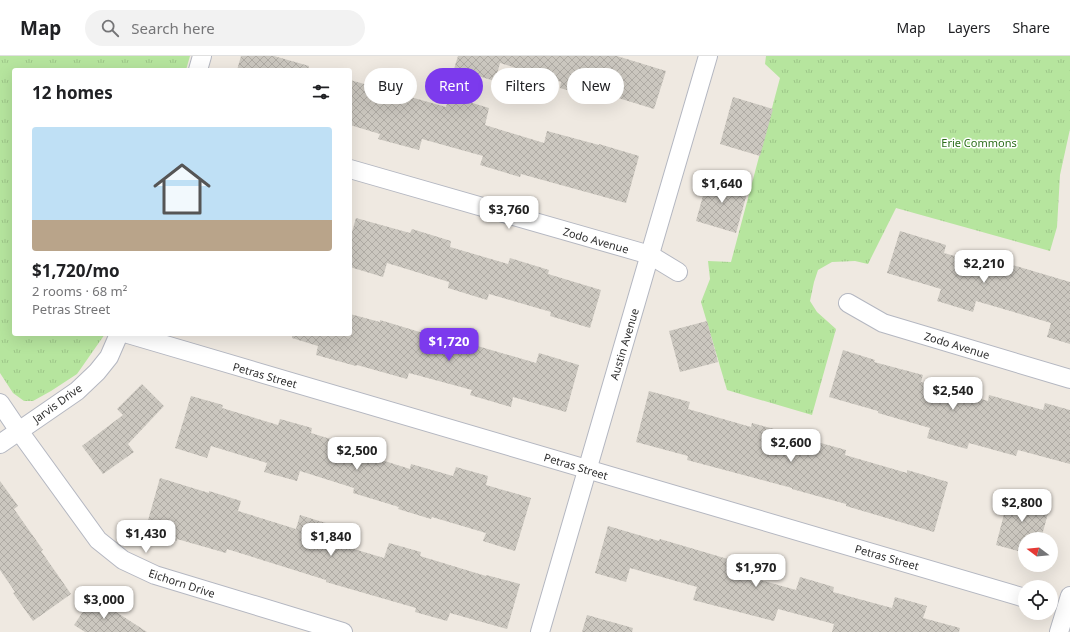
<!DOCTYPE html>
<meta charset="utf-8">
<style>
body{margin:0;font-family:"Noto Sans",sans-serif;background:#f2f2f2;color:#202124;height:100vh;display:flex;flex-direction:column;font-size:15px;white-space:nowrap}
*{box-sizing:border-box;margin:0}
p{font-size:13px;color:#757577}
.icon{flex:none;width:22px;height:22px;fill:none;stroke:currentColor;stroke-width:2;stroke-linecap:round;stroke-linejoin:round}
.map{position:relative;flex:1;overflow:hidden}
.drawer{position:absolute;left:12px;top:12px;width:340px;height:268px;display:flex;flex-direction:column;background:#fff;border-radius:4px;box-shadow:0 4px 16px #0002}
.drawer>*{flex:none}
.guide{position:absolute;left:364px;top:12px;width:380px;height:36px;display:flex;gap:8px}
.needle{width:26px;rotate:286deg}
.tools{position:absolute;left:1018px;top:476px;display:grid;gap:8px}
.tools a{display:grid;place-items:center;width:40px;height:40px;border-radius:50%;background:#fff;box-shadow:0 4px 16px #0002;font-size:20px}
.price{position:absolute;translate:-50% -34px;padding:0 9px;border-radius:8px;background:#fff;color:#222;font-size:13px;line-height:26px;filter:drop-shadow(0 1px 2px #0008)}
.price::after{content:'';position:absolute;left:50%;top:24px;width:12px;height:9px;margin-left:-6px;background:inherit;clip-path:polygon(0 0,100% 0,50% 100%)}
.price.selected{background:#7c3aed;color:#fff}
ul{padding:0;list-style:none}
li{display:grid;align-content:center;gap:8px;height:212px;padding:0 20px}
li+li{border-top:1px solid #e0e0e0}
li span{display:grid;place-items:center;height:124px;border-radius:4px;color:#555}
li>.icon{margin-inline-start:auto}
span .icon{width:72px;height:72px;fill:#fffc;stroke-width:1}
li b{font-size:17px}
h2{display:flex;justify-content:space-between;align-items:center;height:48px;padding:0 20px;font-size:17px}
.tag{padding:0 14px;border-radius:18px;background:#fff;box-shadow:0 4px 16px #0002;font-size:14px;line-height:36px}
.tag.selected{background:#7c3aed;color:#fff}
header{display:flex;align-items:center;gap:24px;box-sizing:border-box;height:56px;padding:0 20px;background:#fff;border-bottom:1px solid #e0e0e0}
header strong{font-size:19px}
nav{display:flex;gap:22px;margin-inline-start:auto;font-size:14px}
.search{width:280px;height:36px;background:#f2f2f2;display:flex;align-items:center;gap:10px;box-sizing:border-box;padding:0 14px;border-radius:22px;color:#757577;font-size:15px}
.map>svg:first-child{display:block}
.park{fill:url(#park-tufts)}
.building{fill:url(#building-cross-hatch)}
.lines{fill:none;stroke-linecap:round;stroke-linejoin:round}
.street-casing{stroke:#b4b7c1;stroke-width:20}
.street{stroke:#fff;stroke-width:18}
.labels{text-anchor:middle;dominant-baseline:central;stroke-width:3;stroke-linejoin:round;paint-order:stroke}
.park-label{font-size:11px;fill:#2c6e1b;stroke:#fff}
.street-label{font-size:11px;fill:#2e2e2e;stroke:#fff}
</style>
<header>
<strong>Map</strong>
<div class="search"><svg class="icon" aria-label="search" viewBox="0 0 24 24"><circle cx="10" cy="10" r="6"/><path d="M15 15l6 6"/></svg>Search here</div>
<nav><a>Map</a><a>Layers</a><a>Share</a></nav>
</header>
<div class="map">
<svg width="1070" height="576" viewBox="0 0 1070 576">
<defs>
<pattern id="park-tufts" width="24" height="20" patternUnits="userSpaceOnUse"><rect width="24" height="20" fill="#b6e59e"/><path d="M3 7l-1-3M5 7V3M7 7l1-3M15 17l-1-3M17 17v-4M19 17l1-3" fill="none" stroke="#9dc588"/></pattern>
<pattern id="building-cross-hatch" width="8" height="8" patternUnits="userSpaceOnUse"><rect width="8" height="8" fill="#cbc7bf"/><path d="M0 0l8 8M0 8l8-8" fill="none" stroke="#afaba4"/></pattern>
</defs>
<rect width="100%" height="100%" fill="#efe9e1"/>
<g class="park">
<polygon points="0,0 190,0 186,14 14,14 14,278 105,278 77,318 51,335 33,345 24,345 13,337 0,317"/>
<polygon points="766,0 1070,0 1070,73 1060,119 1057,171 1050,195 896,152 868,208 855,205 832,206 818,214 814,226 810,245 817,256 836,273 812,359 727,334 701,246 710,223 708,205 731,206 780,22 765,8"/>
</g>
<g class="building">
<polygon points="241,0 274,0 309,10 308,14 237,14"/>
<polygon points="458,0 617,0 666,15 654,53 602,37 600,44 560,32 561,26 500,7 495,25 454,13"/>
<polygon points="350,24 446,51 449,40 489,52 485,69 544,87 547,75 599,89 599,88 639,100 626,147 521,118 520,121 480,109 483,100 422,83 419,94 378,83 380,78 350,69"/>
<polygon points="733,41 773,53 760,100 720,88"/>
<polygon points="709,118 749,130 736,177 696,165"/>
<polygon points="356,162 410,177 412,173 451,185 450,191 508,208 510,202 549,214 548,218 601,234 590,272 550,260 551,256 489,238 487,244 448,232 449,226 387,207 383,221 350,211 350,183"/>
<polygon points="900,175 946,189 944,197 1000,213 1002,206 1070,226 1070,288 1047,281 1051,267 976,245 973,256 937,245 941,233 887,217"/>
<polygon points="350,258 380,266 380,264 433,280 435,273 475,285 474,289 536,307 539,297 579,309 566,356 513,341 511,351 470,339 472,334 409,317 407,323 357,309 356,310 316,299 318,290 292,282 292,278 350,278"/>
<polygon points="707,265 718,306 680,316 669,275"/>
<polygon points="843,294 875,304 874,306 923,319 921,326 988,345 989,339 1043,354 1045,347 1070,354 1070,408 1018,394 1016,400 969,387 967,393 927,382 930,372 878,357 878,355 829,341"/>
<polygon points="142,328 164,350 128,388 134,396 103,418 82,390 123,359 117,353"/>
<polygon points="649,335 690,346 688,353 751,371 752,367 792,378 792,379 846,394 845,399 907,417 907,414 948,426 934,476 846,450 846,448 792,433 792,432 687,404 688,400 636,386"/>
<polygon points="191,340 223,349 222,352 278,369 280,363 312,372 311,377 360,392 359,397 410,413 411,408 453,420 456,411 488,420 486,429 531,442 515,495 483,485 486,477 432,461 431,463 398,453 399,451 353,437 354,432 300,415 297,425 264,416 267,407 211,390 207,402 175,392"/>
<polygon points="160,422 209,437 209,435 241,445 238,455 296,473 300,459 332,469 327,485 384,502 389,487 421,496 420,500 486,520 486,519 520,528 507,573 450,557 447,565 415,556 416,552 326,526 326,524 227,493 226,497 177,483 177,485 145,475"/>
<polygon points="0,425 18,450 14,453 43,494 41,495 71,538 33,565 13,537 15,536 0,514"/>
<polygon points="1009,439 1050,450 1041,483 1025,483 1025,497 996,489"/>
<polygon points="608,470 659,485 660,483 738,506 735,517 796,534 800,521 834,531 833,536 892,552 895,541 927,550 923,562 960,572 959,576 832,576 834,568 778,553 774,565 693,544 697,531 630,512 626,526 595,517"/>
<polygon points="93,541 147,576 85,576 74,569"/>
<polygon points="587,559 633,572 632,576 582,576"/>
</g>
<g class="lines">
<g class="street-casing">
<g id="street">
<polyline points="198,14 202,0"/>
<polyline points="350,113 650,199 678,216"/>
<polyline points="848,247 883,267 1070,323"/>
<polyline points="128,278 1025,542"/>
<polyline points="0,347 19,375 98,484 123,504 155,519 343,576"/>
<polyline points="0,388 77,335 97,316 109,301 119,278"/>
<path d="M540,576C595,384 652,192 708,0"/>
<polyline points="1059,576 1070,540"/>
</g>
</g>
<use href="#street" class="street"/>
</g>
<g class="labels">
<g class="park-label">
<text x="979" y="86">Erie Commons</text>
</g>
<g class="street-label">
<text transform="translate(596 184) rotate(16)">Zodo Avenue</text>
<text transform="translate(624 288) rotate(-73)">Austin Avenue</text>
<text transform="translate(957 289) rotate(17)">Zodo Avenue</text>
<text transform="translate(265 319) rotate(16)">Petras Street</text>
<text transform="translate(57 347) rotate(-36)">Jarvis Drive</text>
<text transform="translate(576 410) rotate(17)">Petras Street</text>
<text transform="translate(887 501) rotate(16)">Petras Street</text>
<text transform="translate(182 527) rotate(18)">Eichorn Drive</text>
</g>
</g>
</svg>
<div class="tools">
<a><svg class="needle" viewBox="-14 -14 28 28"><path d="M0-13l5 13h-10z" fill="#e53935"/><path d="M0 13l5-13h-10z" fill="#757577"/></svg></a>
<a><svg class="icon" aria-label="locate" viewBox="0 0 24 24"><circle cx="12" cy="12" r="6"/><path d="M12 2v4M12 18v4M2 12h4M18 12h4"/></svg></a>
</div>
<b class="price" style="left:722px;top:148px">$1,640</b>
<b class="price" style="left:509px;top:174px">$3,760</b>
<b class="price" style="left:984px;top:228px">$2,210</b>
<b class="price selected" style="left:449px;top:306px">$1,720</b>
<b class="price" style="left:953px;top:355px">$2,540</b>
<b class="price" style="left:791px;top:407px">$2,600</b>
<b class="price" style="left:357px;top:415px">$2,500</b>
<b class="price" style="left:1022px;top:467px">$2,800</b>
<b class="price" style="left:146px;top:498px">$1,430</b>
<b class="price" style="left:331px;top:501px">$1,840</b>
<b class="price" style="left:756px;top:532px">$1,970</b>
<b class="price" style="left:104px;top:564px">$3,000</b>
<div class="guide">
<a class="tag">Buy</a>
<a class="tag selected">Rent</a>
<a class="tag">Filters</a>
<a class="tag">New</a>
</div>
<section class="drawer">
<h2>12 homes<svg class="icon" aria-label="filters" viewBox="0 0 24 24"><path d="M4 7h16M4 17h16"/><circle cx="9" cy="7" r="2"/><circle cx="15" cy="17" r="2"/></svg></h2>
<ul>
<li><span style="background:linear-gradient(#bfe0f5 75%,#b9a48a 0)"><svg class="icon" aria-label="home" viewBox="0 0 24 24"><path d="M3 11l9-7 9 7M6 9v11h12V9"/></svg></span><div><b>$1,720/mo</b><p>2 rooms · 68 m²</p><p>Petras Street</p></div></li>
</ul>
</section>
</div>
